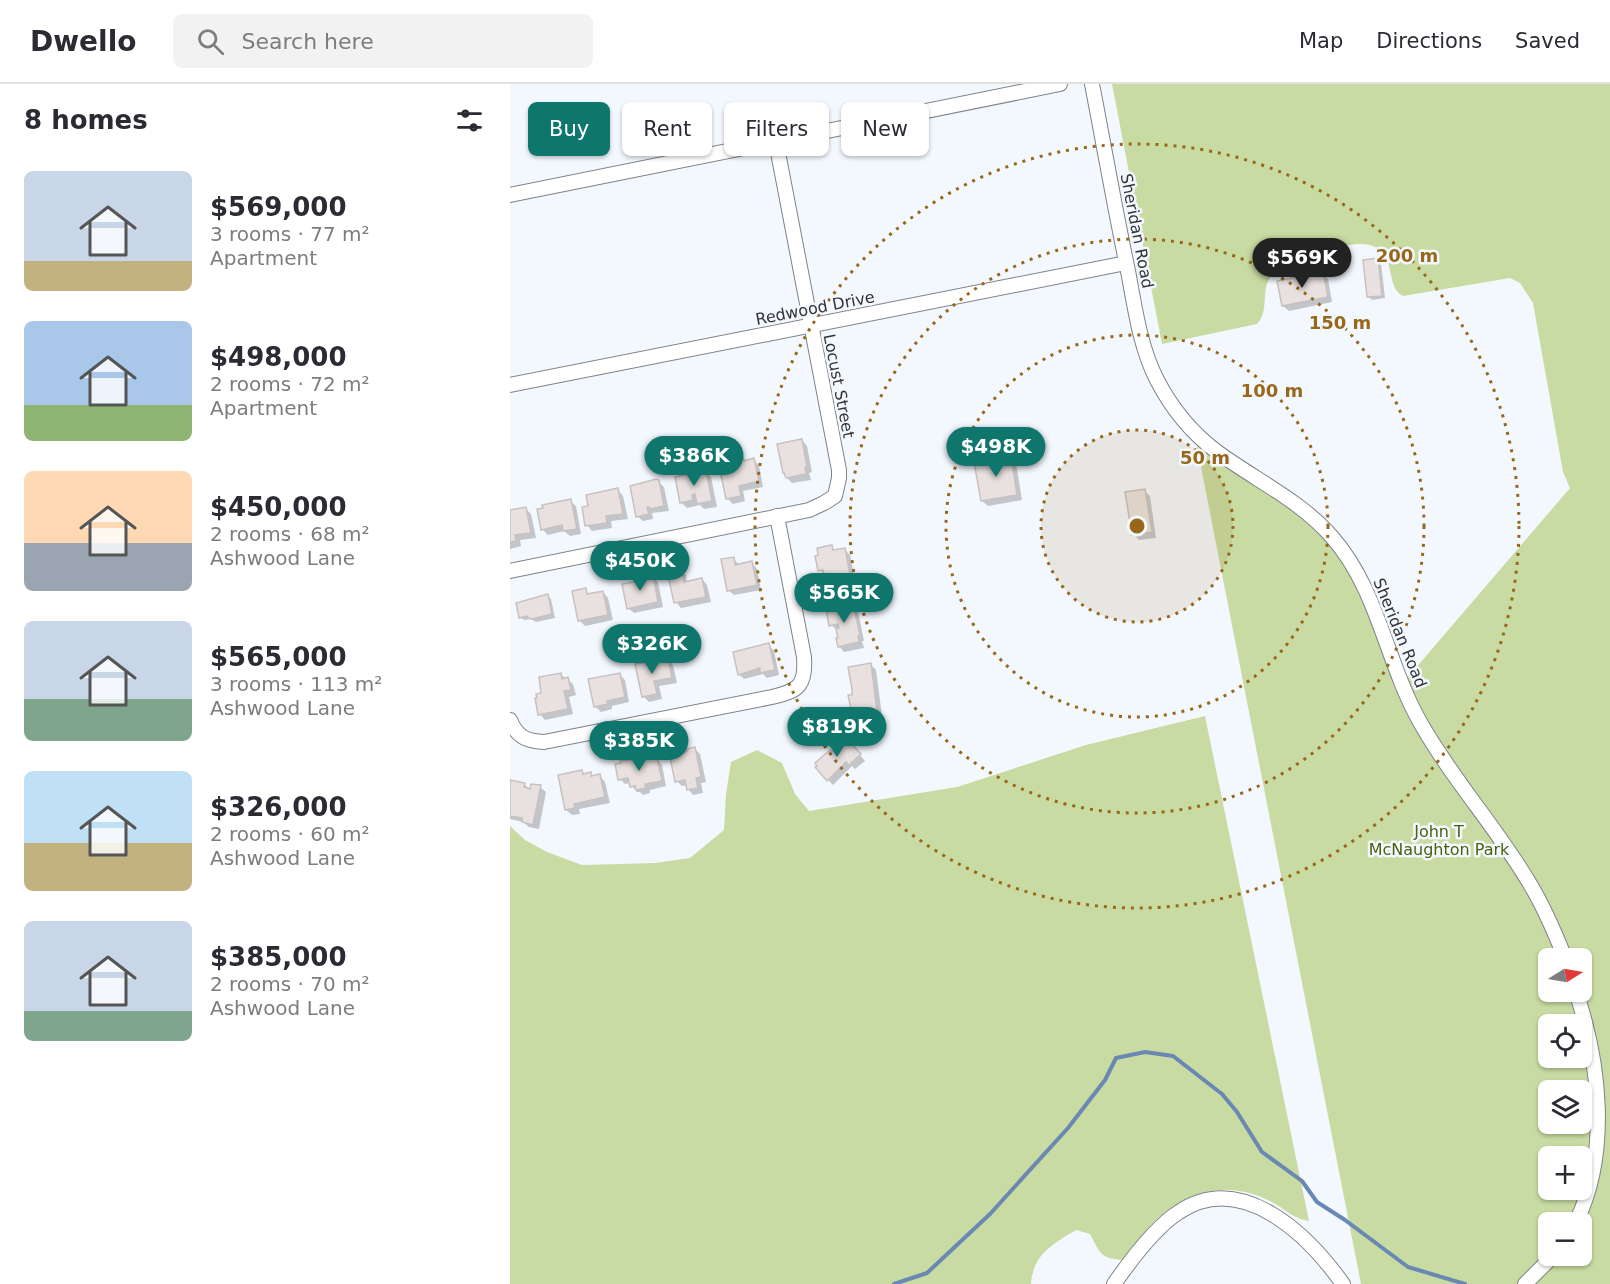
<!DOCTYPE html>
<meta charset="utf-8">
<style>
body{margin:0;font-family:"DejaVu Sans",sans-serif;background:#f2f2f3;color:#2b2b33;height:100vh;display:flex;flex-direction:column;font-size:22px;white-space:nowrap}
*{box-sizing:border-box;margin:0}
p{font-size:20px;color:#7c7c81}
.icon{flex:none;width:33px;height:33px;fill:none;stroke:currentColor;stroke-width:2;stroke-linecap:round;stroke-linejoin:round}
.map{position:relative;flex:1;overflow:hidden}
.sheet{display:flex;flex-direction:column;background:#fff;width:510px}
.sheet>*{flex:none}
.top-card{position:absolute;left:18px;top:18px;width:570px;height:54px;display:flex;gap:12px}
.needle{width:39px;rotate:79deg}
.tools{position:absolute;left:1028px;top:864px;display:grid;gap:12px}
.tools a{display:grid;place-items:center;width:54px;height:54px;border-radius:9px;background:#fff;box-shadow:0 2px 4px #0004;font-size:30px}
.price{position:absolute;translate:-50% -51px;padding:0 14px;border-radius:21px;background:#0f766e;color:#fff;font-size:20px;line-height:39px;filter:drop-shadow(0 2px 3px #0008)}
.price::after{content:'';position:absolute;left:50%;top:36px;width:18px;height:14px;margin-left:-9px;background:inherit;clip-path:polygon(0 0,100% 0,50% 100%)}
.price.current{background:#222;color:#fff}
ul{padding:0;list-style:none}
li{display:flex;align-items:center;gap:18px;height:150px;padding:0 24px}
li span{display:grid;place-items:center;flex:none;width:168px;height:120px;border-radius:9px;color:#555}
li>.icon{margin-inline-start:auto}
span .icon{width:72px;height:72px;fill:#fffc;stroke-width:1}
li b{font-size:26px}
h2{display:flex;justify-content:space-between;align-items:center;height:72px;padding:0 24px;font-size:26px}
.tag{padding:0 21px;border-radius:9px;background:#fff;box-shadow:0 2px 4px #0004;font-size:21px;line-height:54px}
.tag.current{background:#0f766e;color:#fff}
header{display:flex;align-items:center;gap:36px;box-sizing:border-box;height:84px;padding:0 30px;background:#fff;border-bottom:2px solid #e1e1e2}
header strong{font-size:28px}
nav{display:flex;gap:33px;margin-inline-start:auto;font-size:21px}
.search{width:420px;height:54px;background:#f2f2f3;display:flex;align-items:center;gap:15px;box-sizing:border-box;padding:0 21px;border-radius:9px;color:#7c7c81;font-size:22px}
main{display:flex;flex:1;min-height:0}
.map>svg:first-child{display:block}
.green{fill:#c8dba2;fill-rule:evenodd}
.shadow{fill:#0003}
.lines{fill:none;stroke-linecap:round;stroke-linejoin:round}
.stream{stroke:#6a88b4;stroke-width:4}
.building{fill:#e9e1df;stroke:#c8c1bf;stroke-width:1.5}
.minor-casing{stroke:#7e8388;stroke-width:16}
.minor{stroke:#fff;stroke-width:14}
.ring{fill:none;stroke:#99671a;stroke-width:3;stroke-dasharray:3 6}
.labels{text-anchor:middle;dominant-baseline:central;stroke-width:5;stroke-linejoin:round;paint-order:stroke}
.street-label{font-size:16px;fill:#313335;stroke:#f3f8fe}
.park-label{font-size:16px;fill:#4c600b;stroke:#f3f8fe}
.centre{fill:#99671a;stroke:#f3f8fe;stroke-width:3}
.ring-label{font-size:18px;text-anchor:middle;font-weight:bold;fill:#99671a;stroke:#f3f8fe;stroke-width:5;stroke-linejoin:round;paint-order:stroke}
</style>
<header>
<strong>Dwello</strong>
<div class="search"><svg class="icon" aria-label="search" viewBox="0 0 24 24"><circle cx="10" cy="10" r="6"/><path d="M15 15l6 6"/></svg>Search here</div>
<nav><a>Map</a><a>Directions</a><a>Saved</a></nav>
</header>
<main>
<section class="sheet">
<h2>8 homes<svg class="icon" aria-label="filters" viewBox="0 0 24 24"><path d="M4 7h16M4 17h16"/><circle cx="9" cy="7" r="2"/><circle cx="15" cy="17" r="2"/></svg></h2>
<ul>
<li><span style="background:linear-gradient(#c9d6e8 75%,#c2b280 0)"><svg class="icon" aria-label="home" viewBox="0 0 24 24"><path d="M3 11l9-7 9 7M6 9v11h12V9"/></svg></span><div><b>$569,000</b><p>3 rooms · 77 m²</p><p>Apartment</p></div></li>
<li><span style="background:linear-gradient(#a9c7e8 70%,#8fb573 0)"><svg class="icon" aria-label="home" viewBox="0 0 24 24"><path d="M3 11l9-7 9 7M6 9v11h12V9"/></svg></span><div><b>$498,000</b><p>2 rooms · 72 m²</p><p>Apartment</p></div></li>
<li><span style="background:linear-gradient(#ffd9b3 60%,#9aa5b1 0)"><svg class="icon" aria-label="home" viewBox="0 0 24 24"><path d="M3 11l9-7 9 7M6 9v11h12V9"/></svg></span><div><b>$450,000</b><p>2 rooms · 68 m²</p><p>Ashwood Lane</p></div></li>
<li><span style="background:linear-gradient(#c9d6e8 65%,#7fa58c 0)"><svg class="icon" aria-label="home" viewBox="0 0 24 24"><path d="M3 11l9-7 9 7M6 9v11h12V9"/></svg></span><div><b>$565,000</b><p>3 rooms · 113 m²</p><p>Ashwood Lane</p></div></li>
<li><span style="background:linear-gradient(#bfe0f5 60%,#c2b280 0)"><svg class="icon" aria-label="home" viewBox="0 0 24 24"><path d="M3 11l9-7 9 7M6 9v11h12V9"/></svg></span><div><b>$326,000</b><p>2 rooms · 60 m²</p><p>Ashwood Lane</p></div></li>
<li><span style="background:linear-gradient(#c9d6e8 75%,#7fa58c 0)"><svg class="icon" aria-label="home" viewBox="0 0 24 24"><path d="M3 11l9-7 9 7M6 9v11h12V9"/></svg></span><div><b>$385,000</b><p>2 rooms · 70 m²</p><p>Ashwood Lane</p></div></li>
</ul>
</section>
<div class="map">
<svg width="1100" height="1200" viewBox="0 0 1100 1200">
<rect width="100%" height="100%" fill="#f3f8fe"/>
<g class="green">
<path d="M602,0H1100V1200H851L684,347L821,452L892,600L1060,404L1053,388L1023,219L1010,199L1000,194L893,212C876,203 885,176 869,165C849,151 809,170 790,178C780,182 768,185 761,193C750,205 760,227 747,240L652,260ZM1038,874H1071V908H1038ZM1038,940H1071V974H1038ZM1038,1006H1071V1040H1038ZM1038,1072H1071V1106H1038ZM1038,1138H1071V1172H1038Z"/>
<path d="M695,632L799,1137C779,1133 775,1124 758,1116C718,1097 681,1105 648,1134C634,1146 625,1163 612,1176C590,1174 590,1169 580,1150L566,1146C543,1160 523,1170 521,1200H0V742L15,756L37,768L72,781L145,779L180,774L214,746L216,710L221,678L247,666L272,679L285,710L299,727L447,703L576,661Z"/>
</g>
<g class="shadow">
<polygon points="867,176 871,179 875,214 862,216 858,212"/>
<polygon points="812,189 818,195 822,218 779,227 773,222"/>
<polygon points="292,356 297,362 302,388 299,389 301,396 282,399 277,394"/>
<polygon points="232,372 237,378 244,376 249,382 253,403 233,407 235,417 223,420 217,414 220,381"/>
<polygon points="501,373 506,379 512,416 478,422 472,417"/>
<polygon points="195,388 201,393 207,423 194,425 190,421 177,424 171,418"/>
<polygon points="149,398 154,403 159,427 142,429 143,435 133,437 127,432"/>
<polygon points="108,406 113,412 118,435 101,437 102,444 82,447 77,441 80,423"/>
<polygon points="634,407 640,412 646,454 629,456 624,451 617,410"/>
<polygon points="60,417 66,422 71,450 60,452 54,447 38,451 32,445"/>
<polygon points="15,424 21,430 26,454 10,456 11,462 0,465 0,428"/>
<polygon points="321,462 326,467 334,465 340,471 346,501 323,506 318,500 315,492 310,486"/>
<polygon points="223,474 229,481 242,479 247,485 251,506 224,511 218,506"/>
<polygon points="170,486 176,491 177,499 192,495 197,501 201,518 171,524 166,518"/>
<polygon points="142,492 148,498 153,523 124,529 118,524"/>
<polygon points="75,506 80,511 93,508 98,514 103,536 75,542 69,536"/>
<polygon points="38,512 41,515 45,534 26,538 21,535 14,536 11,533"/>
<polygon points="343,521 348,527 354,557 352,557 354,564 334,568 329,562 328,547 321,541"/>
<polygon points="259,561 264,567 269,591 257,594 253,590 234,595 229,590"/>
<polygon points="157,575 163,581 167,599 149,602 152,615 139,618 133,612"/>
<polygon points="361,581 366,586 372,632 352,636 342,624 343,612"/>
<polygon points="50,590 63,600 66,611 59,613 63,630 35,636 30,630 33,610"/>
<polygon points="109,590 115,596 119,618 102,622 102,625 91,628 85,622"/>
<polygon points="340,659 355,677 345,685 342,682 323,701 307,684 322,670"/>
<polygon points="185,665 190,670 196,698 191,699 193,709 183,711 178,705 177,701 172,702 167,697 171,667 174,670"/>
<polygon points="147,675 152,681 156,702 140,706 140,709 133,711 130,708 127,708 120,699 115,700 110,695 124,676 127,679"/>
<polygon points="72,687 75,691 80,690 84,693 90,692 95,698 100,719 69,725 70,730 62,731 56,726"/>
<polygon points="0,697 14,700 21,707 30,703 36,708 29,745 19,743 13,738 0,735"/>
</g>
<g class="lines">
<polyline class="stream" points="384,1200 417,1189 480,1130 558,1044 595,996 606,974 635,968 663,972 712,1010 727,1028 752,1068 792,1097 807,1118 835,1136 898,1183 955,1200"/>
</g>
<g class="building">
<polygon points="868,174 872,212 857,213 853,176"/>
<polygon points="813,188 818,213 772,222 767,197"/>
<polygon points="292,355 297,383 295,384 296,390 276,394 274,389 273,389 267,360"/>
<polygon points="232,371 234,377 244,374 249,397 229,402 231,412 216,415 209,382 219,380 217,374"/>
<polygon points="501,371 507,411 471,417 464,378"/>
<polygon points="196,386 202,417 187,420 185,410 182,411 183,416 170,419 165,393"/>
<polygon points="146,395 149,396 154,422 140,425 139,423 137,423 139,430 126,433 120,402"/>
<polygon points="108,404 113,430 96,432 97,439 75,442 72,423 78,422 76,411"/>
<polygon points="635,405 642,448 622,451 615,408"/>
<polygon points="61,415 67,445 53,447 52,441 31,446 27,425 33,424 32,421"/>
<polygon points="16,423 21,449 5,451 6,457 0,458 0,426"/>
<polygon points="322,461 323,466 335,464 341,496 316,501 313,486 308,487 305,472 308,471 307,464"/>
<polygon points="224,473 225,481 242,477 247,501 217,507 211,475"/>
<polygon points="171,484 174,498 192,494 196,513 164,519 157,487"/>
<polygon points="143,490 148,518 117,525 112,500 129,497 129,493"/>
<polygon points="76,504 77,510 93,507 98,531 68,537 62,507"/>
<polygon points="38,510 42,530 22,535 18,534 17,532 9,534 6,519"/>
<polygon points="343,520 350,551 348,552 349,558 328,563 326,554 328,554 326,545 329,544 328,540 319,542 316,525"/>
<polygon points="259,559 265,586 250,589 250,584 228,591 223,568"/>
<polygon points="158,574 162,594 144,597 147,610 132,613 125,580"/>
<polygon points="361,579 367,627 345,631 344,625 341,625 338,611 342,611 342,605 338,583"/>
<polygon points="51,589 52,595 58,593 61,606 54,607 58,625 28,631 25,614 27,614 26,610 31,609 29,593"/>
<polygon points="110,589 115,613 97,617 98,620 84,623 78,595"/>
<polygon points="334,652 351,670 339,681 336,678 317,697 305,683 307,682 305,679 320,666 322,668 325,666 322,662"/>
<polygon points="185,663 191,693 186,694 188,704 177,706 175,696 165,698 159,668 172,666 173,669 177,667 177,665"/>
<polygon points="141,673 141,675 147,673 152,697 135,700 136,704 126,706 125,702 120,703 118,694 108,696 105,680 111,679 110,677 125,675 125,678"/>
<polygon points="72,686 73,690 81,688 81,692 90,690 95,713 64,720 65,724 55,726 48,691"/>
<polygon points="0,696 15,699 14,703 20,705 21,700 31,701 23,741 12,738 12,734 0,732"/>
</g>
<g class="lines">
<g class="minor-casing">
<g id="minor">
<path d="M582,0C594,62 605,125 618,187C625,224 630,263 647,296C661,323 682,349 706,367C745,396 790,416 822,453C868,505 876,578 910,638C942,695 987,744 1020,800C1034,823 1045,849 1055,874"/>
<polyline points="0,111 550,0"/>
<polyline points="0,301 616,179"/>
<polyline points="0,487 299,426 314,419 325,412 329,394 329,386 266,58"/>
<path d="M0,636C7,653 16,657 34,658L262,613C289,607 296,601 294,573L267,432"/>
<path d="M1066,908C1090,979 1100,1069 1066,1138"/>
<path d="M604,1200C620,1177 645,1143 669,1128C732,1086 798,1151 833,1200"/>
<polyline points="1015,1200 1043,1172"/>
</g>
</g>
<use href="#minor" class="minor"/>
</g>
<circle cx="627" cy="442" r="96" fill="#99671a" fill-opacity=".12"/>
<g class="ring">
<circle cx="627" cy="442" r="96"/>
<circle cx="627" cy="442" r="191"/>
<circle cx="627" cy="442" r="287"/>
<circle cx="627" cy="442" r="382"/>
</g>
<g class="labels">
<g class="street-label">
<text transform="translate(627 147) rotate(79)">Sheridan Road</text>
<text transform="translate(305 224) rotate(-11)">Redwood Drive</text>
<text transform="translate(329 302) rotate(79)">Locust Street</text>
<text transform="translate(890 549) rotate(68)">Sheridan Road</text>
</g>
<g class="park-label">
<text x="929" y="747">John T<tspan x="929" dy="18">McNaughton Park</tspan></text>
</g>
</g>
<circle cx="627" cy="442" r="9" class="centre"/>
<g class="ring-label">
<text x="897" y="178">200 m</text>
<text x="830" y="245">150 m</text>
<text x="762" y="313">100 m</text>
<text x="695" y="380">50 m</text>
</g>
</svg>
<div class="tools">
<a><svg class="needle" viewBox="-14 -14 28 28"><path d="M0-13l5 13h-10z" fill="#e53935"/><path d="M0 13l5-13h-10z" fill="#7c7c81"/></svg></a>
<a><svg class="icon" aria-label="locate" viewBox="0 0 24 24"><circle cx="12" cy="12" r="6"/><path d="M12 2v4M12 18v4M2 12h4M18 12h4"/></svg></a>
<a><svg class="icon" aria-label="layers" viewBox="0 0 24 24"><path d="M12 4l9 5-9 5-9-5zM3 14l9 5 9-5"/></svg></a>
<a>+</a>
<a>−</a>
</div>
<b class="price current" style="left:792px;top:205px">$569K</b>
<b class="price" style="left:486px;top:394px">$498K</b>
<b class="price" style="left:184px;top:403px">$386K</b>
<b class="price" style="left:130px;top:508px">$450K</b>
<b class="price" style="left:334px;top:540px">$565K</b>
<b class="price" style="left:142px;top:591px">$326K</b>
<b class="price" style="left:327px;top:674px">$819K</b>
<b class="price" style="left:129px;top:688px">$385K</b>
<div class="top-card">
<a class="tag current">Buy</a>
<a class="tag">Rent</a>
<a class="tag">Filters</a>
<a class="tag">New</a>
</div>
</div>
</main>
